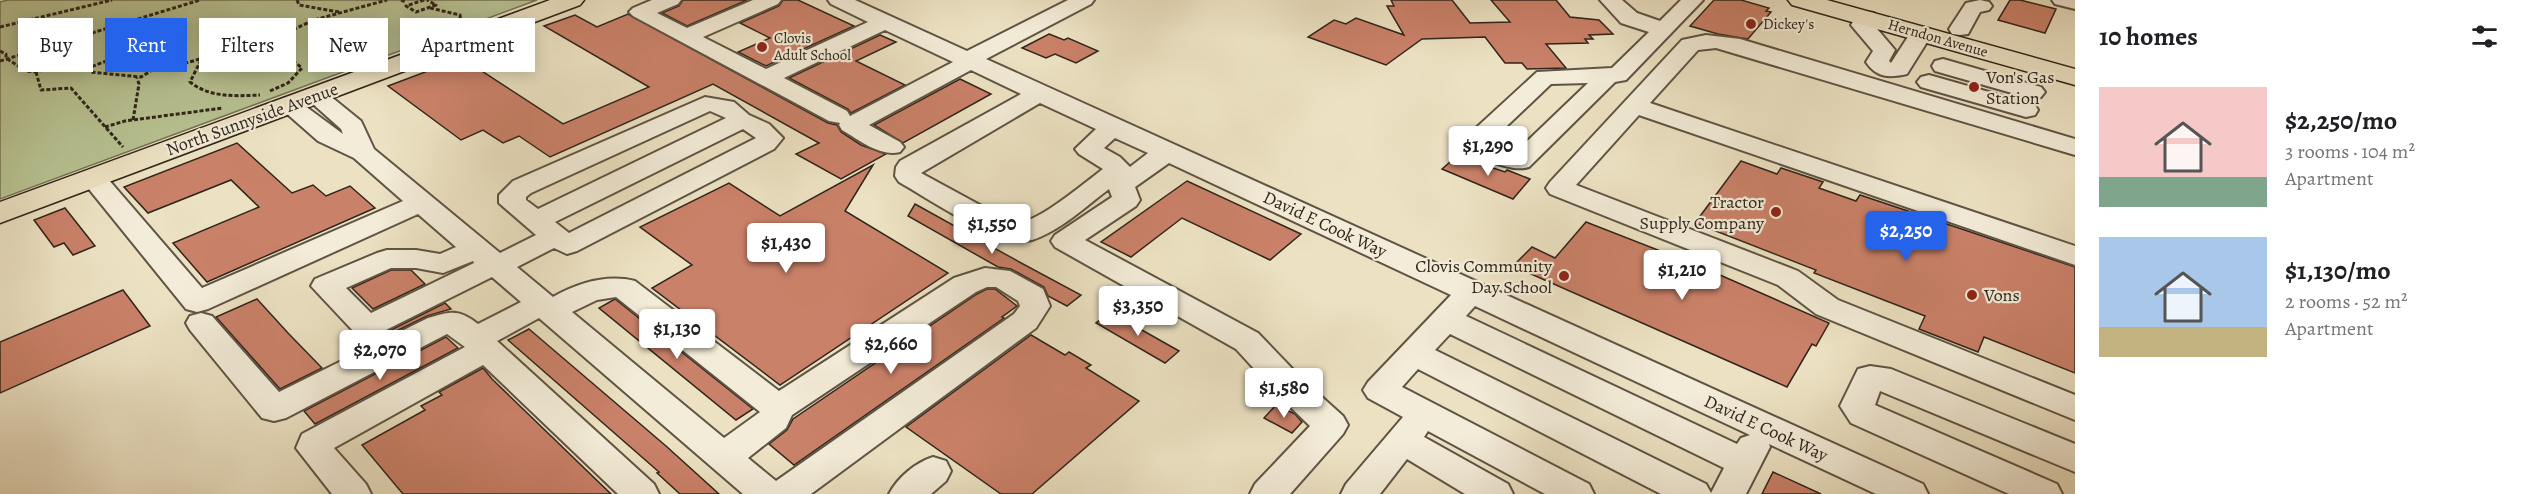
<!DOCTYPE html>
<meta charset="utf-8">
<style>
body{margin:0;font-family:Alegreya,serif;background:#f6f6f6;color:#202124;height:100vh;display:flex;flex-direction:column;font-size:22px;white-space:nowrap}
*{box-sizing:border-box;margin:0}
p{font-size:20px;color:#757577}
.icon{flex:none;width:33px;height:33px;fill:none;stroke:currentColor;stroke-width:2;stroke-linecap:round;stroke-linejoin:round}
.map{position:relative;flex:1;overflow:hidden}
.details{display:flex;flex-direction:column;background:#fff;width:450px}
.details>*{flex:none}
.guide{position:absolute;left:18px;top:18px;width:570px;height:54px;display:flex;gap:12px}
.price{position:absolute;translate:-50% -51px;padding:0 14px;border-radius:6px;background:#fff;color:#222;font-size:20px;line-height:39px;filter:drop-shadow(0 2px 3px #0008)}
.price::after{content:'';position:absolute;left:50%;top:36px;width:18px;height:14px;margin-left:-9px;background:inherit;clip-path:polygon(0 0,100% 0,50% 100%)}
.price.selected{background:#2563eb;color:#fff}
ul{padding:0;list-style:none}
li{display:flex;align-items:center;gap:18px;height:150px;padding:0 24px}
li span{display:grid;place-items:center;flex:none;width:168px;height:120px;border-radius:0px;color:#555}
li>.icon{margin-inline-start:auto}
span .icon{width:72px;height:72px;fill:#fffc;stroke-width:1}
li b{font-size:26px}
h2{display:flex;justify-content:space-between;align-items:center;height:72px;padding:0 24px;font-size:26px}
.pill{padding:0 21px;border-radius:0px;background:#fff;box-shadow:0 3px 15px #0003;font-size:21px;line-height:54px}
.pill.selected{background:#2563eb;color:#fff}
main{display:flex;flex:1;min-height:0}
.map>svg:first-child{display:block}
.green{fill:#b8c393;stroke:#747456;stroke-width:1.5}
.building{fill:#ca8169;stroke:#30251a;stroke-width:1.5}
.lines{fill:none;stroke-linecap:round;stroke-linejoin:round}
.minor-casing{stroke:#5f5444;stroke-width:4}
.major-casing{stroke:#30251a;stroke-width:3}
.path{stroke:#30251a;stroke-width:3;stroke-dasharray:4 2;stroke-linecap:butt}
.minor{fill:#f3ecd8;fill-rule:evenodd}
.major{fill:#ece2c3;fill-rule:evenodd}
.poi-dot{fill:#8f2418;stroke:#f3ecd8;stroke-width:2}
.labels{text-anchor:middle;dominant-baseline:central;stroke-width:4.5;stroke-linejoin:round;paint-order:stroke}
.far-poi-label{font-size:15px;fill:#30251a;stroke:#f3ecd8;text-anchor:start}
.far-street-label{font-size:15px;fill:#30251a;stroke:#f3ecd8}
.poi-label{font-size:18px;fill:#30251a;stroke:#f3ecd8;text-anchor:start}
.street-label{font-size:18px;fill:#30251a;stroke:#f3ecd8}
</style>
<main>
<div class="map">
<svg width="2075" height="494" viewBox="0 0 2075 494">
<rect width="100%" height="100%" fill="#ece2c3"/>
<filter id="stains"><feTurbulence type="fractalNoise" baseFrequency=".00333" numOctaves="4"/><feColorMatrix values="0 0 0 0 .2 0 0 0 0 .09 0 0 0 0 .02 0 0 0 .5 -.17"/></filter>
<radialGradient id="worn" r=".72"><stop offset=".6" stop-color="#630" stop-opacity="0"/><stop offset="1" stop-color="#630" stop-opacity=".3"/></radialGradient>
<polygon class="green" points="8,0 537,0 0,199 0,2"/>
<g class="building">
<polygon points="683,0 747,0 687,26 662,13 679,6"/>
<polygon points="783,0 798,0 854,26 766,66 738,52 770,38 740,23 779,6"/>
<polygon points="1391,0 1452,0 1470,23 1510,22 1491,0 1556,0 1570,17 1599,20 1613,34 1589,35 1593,39 1585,39 1588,43 1546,44 1566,68 1527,69 1522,63 1505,63 1485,37 1422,39 1386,65 1308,37 1334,20 1346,24 1356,18 1404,35 1387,6 1394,6"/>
<polygon points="1714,0 1741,0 1769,8 1766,11 1771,12 1748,39 1718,34 1690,26"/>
<polygon points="2010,0 2020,0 2056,9 2045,33 1998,20"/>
<polygon points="628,14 828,123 837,125 841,132 861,145 886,154 841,179 796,154 819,143 713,84 550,157 519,136 503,143 483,130 461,140 388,86 462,58 563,124 649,87 544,26 575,15 597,27"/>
<polygon points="1049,34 1064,40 1068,38 1098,51 1076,63 1055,54 1046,58 1022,48"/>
<polygon points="880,35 896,42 856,61 905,85 851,113 848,109 789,78"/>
<polygon points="960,79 991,94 903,143 874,125"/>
<polygon points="237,143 292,193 313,185 326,196 350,186 375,208 207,282 173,243 259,207 231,180 148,213 124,187"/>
<polygon points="1457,156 1505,172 1507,170 1530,179 1513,199 1442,169"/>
<polygon points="1741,161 1777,174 1781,168 1823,182 1819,188 1856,201 1860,195 2075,267 2075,373 1984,337 1978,352 1919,329 1925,316 1814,273 1816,270 1695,223"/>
<polygon points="873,165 845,211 948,273 780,385 652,288 692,265 640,227 729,183 780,216"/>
<polygon points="1187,181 1301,234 1270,260 1182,218 1131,257 1101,242"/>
<polygon points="915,204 1023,264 1081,295 1067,306 1048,296 1044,287 1011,269 998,267 908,216"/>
<polygon points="65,208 95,246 73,255 64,243 54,247 34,220"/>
<polygon points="1586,222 1704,268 1829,323 1816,346 1812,344 1787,387 1513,266 1532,247 1555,258"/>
<polygon points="391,270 411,270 425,284 373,309 352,288"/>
<polygon points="987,289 995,289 1017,306 1002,317 1004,318 794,465 769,444 787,430 793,419 977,294"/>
<polygon points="123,290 150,326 0,393 0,342"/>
<polygon points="257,299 288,333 322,368 280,389 216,317"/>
<polygon points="615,299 753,409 736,420 599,308"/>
<polygon points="445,303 451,309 427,316 368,345 362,339 379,336"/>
<polygon points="1110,312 1179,351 1165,363 1096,323"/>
<polygon points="529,329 666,446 719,494 680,494 657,473 659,472 508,340"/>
<polygon points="1031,335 1065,355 1069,352 1091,365 1086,368 1139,401 1032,494 1001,494 906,427"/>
<polygon points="446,337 458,348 315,424 304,411"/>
<polygon points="483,368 492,379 611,494 403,494 362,445 425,410 421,406 442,395 439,392"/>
<polygon points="1276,405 1295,414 1302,422 1292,433 1264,418"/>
<polygon points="1773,472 1821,494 1762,494"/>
</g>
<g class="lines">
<g class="minor-casing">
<g id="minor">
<path d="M652,0H681L678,4L657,13L687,28L753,0H781L778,4L703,37L766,69L868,22L831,4L828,0H855L967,51L1068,0H1094L1091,4L986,59L1923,484L1928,494H1876L1769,444L1770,447L1746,494H1661L1418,369L1402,387L1589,484L1594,494H1545L1428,431L1424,437L1508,484L1513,494H1465L1407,459L1380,494H1341L1346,484L1403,417L1368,398L1363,390L1368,382L1451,295L1169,163L1135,187L1140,200L1136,206L1085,240L1258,333L1303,380L1343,416L1348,425L1343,434L1290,494H1250L1255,484L1310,426L1279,396L1236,349L1055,247L1051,241L1055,235L1112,197L1109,189C1085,207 1060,231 1032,240C1000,249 928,198 899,182L895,176L896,167L900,161L1021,94L971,70L869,125L900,142L904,147L900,152C880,157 859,140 842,130L839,125L840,123L829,121L633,16L629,12L633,8ZM885,30L953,62L850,116L847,111L784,78ZM1040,103L1096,129L1075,149L1079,154L1103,169C1084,183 1035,226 1013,223L921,173ZM1115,138L1148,153L1130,167L1120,157L1104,148ZM1475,306L1750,435L1741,438L1737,444L1466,316ZM1450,334L1724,468L1711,493L1706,484L1435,350Z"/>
<path d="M1600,0H1622L1637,13L1660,21L1681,0H1703L1626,80L1615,82L1529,167C1509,173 1483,157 1464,149L1460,144L1464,139L1537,72L1612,68L1649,32L1621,23ZM1588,83L1516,152L1490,142L1551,84Z"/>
<polygon points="1980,0 1989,2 1992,6 1989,10 1980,12 1968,34 1960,35 1952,34 1949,29 1966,3"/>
<polygon points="2052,0 2075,0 2075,9 2055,4"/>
<path d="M1866,12L1874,13L1877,18L1873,24L1895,50L1889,61L1891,63L1913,29L1921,27L1929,29L1932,34L1907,74C1889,78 1877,78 1866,62L1873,51L1851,25L1858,13Z"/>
<polygon points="1706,35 1740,39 2075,139 2075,155 1716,48 1698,50 1650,103 2075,246 2075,265 1639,115 1576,185 1798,271 1838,300 2075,395 2075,420 1816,314 1778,285 1550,194 1546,188 1550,182 1682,40"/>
<polygon points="1943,59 2041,87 2045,92 2041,97 2033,99 1935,71 1932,66 1935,61"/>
<polygon points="1929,75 2035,105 2038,110 2035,115 2026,117 1921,87 1917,82 1921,77"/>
<path d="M316,89L324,91L361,121L374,149L500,253L536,235L499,203V195L513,181L705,97L734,102L749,115L769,124L783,138L774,149L577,251L567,254L554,248L517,267L553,297C578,283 606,274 635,281L779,391L954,278L985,268L1010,271L1043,289L1050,306L1036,328L811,494H743L539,318L497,341L654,484L659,494H618L483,365L334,448L366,484L371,494H332L296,448L302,434L465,347L447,334L286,418L274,421L262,418L190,330L186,323L190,316L201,313L212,316L279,392L428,318C451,311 459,309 478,324L521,302L492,277L378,334L367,337L356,334L311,286L315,279L377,253L387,250H416L440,254L456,247L418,214L208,309L197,312L186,309L80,178L84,172L93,170L102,172L202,288L403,201L354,158L318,141L277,105L281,100L289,98L297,100L343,134L341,129L304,96L308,91ZM710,111L726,118L538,209L526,200V197L531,193ZM743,129L756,138L569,233L555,222ZM473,261L474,263L371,313L346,288L391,268H416L443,273ZM987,287H996L1018,301L1020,306L1014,314L776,481L748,458L786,428L792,415L976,292ZM616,297L760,412L724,438L572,312L597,300Z"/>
<polygon points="1870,366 1891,369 2075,444 2075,472 1880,391 1875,405 2057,484 2062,494 2009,494 1851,423 1840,406 1858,369"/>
<path d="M933,457L946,461L951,471L946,481L931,494H889C898,477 915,463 933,457Z"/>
</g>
</g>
<g class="major-casing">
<g id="major">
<polygon points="550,0 584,0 580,5 0,223 0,202"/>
<polygon points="1788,0 1827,0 2075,69 2075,85 1792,5"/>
</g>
</g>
<g class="path">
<polyline points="297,0 299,5 339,12"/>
<polyline points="401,0 406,2"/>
<polyline points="424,0 406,6 416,12 436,5 427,0"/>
<polyline points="430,8 460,15 461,23"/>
<polyline points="0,27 112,0"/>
<polyline points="0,51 6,54 6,58 26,71 36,72 60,65 88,68 125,54 162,64 186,63 277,37 314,20 387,0"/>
<path d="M201,60L190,82C210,98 235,96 260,95"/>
<polyline points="0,61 200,0"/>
<polyline points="88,68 90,72 141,77 162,64"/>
<polyline points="36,72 41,90 71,88 123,147"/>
<polyline points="270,91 288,83 302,68 275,46 273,42 277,38"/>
<polyline points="133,120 139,84 137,78"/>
<polyline points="105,127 125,121 223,108"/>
</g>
<use href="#minor" class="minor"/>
<use href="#major" class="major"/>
</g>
<g class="poi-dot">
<circle cx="1751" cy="24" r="6"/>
<circle cx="762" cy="47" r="6"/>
<circle cx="1974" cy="87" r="6"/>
<circle cx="1776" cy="212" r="6"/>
<circle cx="1564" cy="276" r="6"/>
<circle cx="1972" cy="295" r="6"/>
</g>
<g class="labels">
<g class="far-poi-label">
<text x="1763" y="24">Dickey's</text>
<text x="774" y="38">Clovis<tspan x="774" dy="17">Adult School</tspan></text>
</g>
<g class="far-street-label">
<text transform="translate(1938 38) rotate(16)">Herndon Avenue</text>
</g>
<g class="poi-label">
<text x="1986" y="77">Von's Gas<tspan x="1986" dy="21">Station</tspan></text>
<text x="1764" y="202" text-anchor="end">Tractor<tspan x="1764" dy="21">Supply Company</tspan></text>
<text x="1552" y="266" text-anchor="end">Clovis Community<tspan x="1552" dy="21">Day School</tspan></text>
<text x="1984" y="295">Vons</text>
</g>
<g class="street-label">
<text transform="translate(252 119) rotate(-20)">North Sunnyside Avenue</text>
<text transform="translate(1325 224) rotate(25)">David E Cook Way</text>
<text transform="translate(1766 428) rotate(25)">David E Cook Way</text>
</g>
</g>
<rect width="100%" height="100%" filter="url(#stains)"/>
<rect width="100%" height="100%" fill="url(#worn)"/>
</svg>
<b class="price" style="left:1488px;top:177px">$1,290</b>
<b class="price" style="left:992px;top:255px">$1,550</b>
<b class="price selected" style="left:1906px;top:262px">$2,250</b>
<b class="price" style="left:786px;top:274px">$1,430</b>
<b class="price" style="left:1682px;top:301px">$1,210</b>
<b class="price" style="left:1138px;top:337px">$3,350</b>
<b class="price" style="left:677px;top:360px">$1,130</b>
<b class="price" style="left:891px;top:375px">$2,660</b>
<b class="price" style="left:380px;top:381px">$2,070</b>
<b class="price" style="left:1284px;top:419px">$1,580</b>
<div class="guide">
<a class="pill">Buy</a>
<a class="pill selected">Rent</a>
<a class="pill">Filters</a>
<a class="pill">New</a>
<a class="pill">Apartment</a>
</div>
</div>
<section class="details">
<h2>10 homes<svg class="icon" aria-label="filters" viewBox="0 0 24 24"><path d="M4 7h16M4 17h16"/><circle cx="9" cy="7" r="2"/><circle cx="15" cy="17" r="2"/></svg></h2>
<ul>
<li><span style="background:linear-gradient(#f6c9c9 75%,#7fa58c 0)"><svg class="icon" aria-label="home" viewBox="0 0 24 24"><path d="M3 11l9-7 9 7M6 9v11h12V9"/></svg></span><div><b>$2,250/mo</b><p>3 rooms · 104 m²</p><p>Apartment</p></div></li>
<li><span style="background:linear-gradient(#a9c7e8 75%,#c2b280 0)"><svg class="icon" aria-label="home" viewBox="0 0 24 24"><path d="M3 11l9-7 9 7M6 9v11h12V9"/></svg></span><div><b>$1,130/mo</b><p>2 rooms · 52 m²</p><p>Apartment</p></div></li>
</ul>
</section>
</main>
